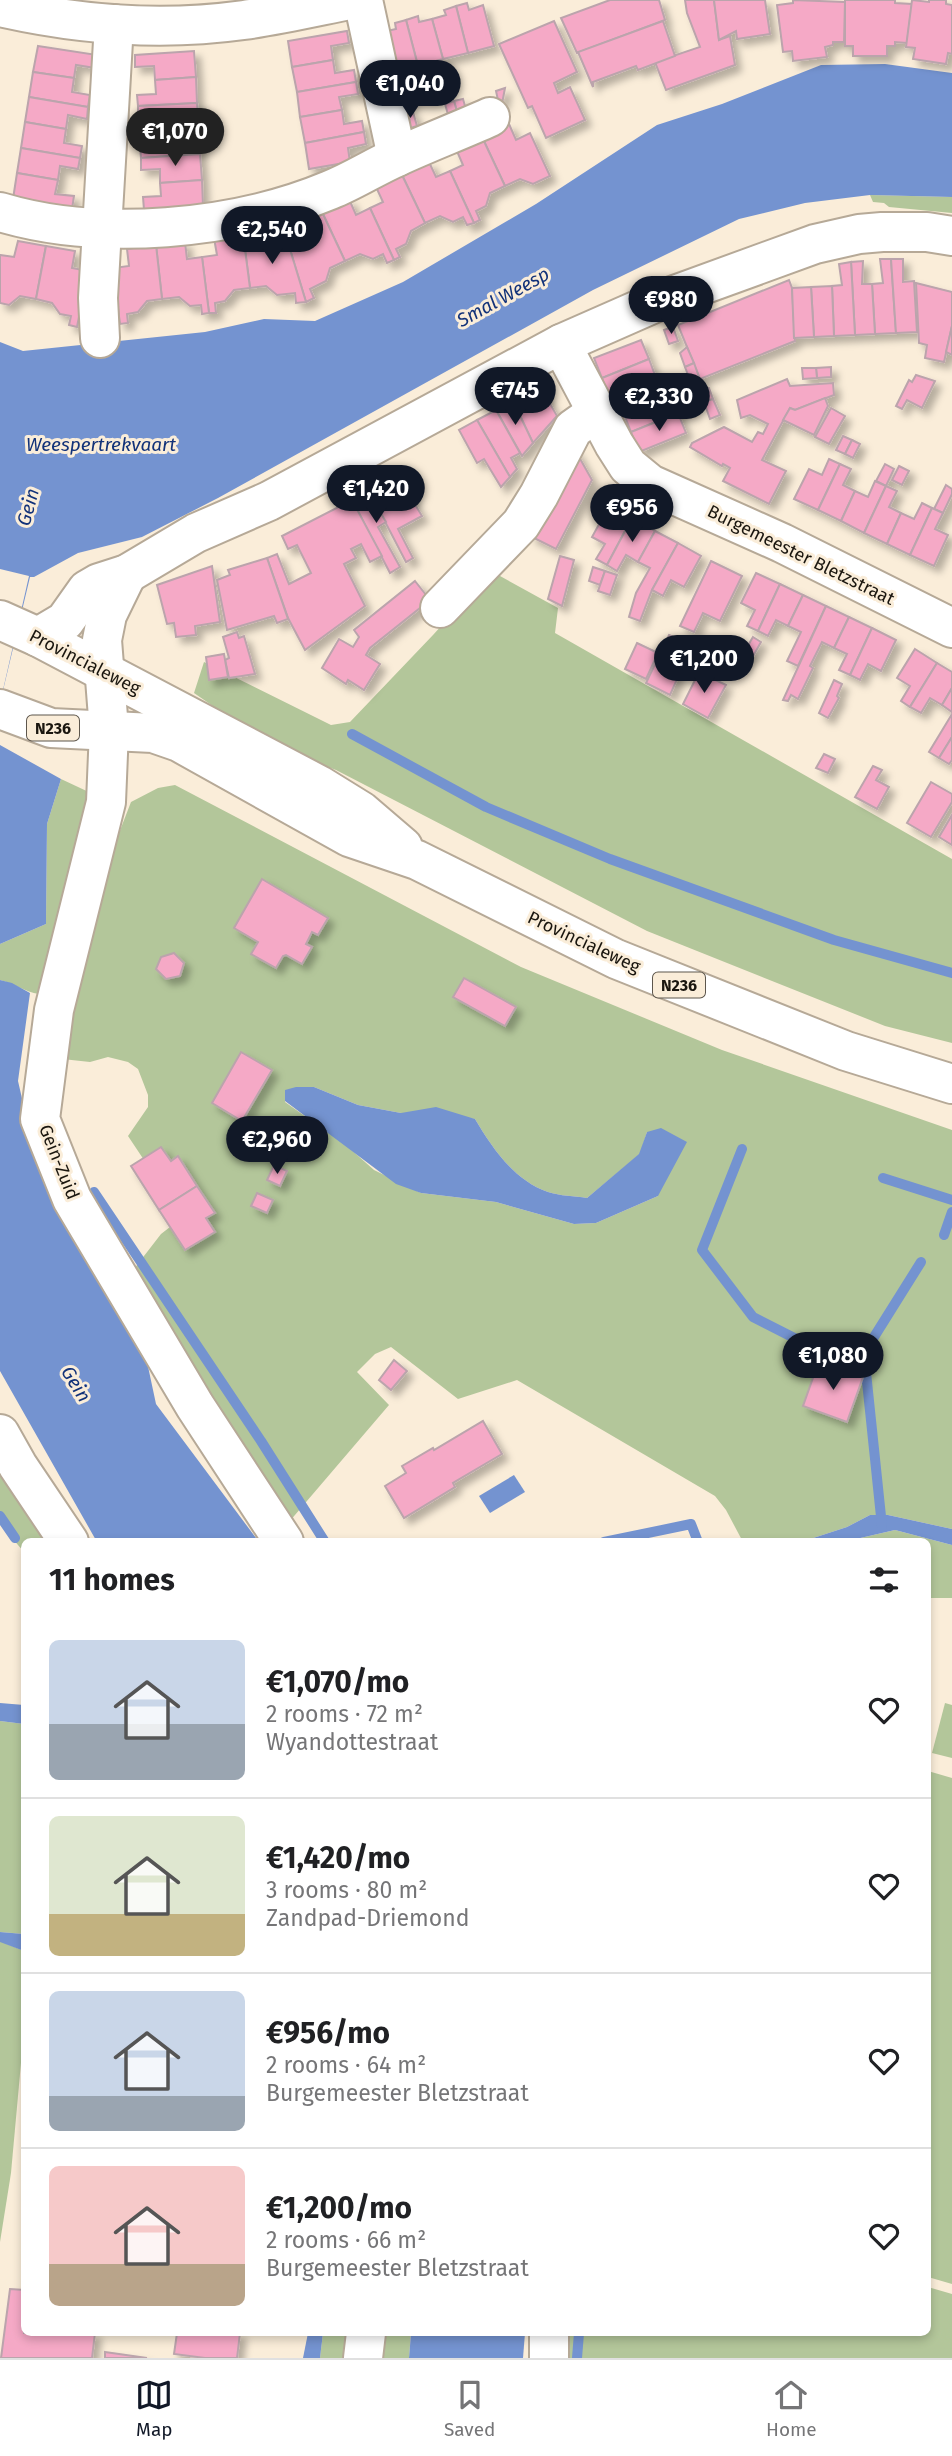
<!DOCTYPE html>
<meta charset="utf-8">
<style>
body{margin:0;font-family:"Fira Sans",sans-serif;background:#f2f2f2;color:#202124;height:100vh;display:flex;flex-direction:column;font-size:26px;white-space:nowrap}
*{box-sizing:border-box;margin:0}
p{font-size:23px;color:#757577}
.icon{flex:none;width:38px;height:38px;fill:none;stroke:currentColor;stroke-width:2;stroke-linecap:round;stroke-linejoin:round}
.map{position:relative;flex:1;overflow:hidden}
.sheet{position:absolute;left:21px;top:1538px;width:910px;height:798px;display:flex;flex-direction:column;background:#fff;border-radius:10px;box-shadow:0 4px 10px #0003}
.sheet>*{flex:none}
.price{position:absolute;translate:-50% -60px;padding:0 16px;border-radius:24px;background:#111827;color:#fff;font-size:23px;line-height:46px;filter:drop-shadow(0 2px 4px #0008)}
.price::after{content:'';position:absolute;left:50%;top:42px;width:21px;height:16px;margin-left:-10px;background:inherit;clip-path:polygon(0 0,100% 0,50% 100%)}
.price.on{background:#222;color:#fff}
ul{padding:0;list-style:none}
li{display:flex;align-items:center;gap:21px;height:175px;padding:0 28px}
li+li{border-top:2px solid #e0e0e0}
li span{display:grid;place-items:center;flex:none;width:196px;height:140px;border-radius:10px;color:#555}
li>.icon{margin-inline-start:auto}
span .icon{width:84px;height:84px;fill:#fffc;stroke-width:1}
li b{font-size:30px}
h2{display:flex;justify-content:space-between;align-items:center;height:84px;padding:0 28px;font-size:30px}
.menu{display:flex;justify-content:space-around;align-items:center;height:98px;border-top:2px solid #e0e0e0;background:#fff;font-size:19px;color:#757577}
.menu a{display:grid;justify-items:center;gap:4px}
.menu .on{color:#111827}
.map>svg:first-child{display:block}
.green{fill:#b3c69a;fill-rule:evenodd}
.water{fill:#7493d0}
.pier{fill:#faedd9}
.lines{fill:none;stroke-linecap:round;stroke-linejoin:round}
.stream{stroke:#7493d0;stroke-width:10}
.building{fill:#f5a9c6;stroke:#bba4ac;stroke-width:2;filter:url(#shadow)}
.minor-casing{stroke:#b6a997;stroke-width:42}
.major-casing{stroke:#b6a997;stroke-width:42}
.minor{stroke:#fff;stroke-width:38}
.major{stroke:#fff;stroke-width:38}
.labels{text-anchor:middle;dominant-baseline:central;stroke-width:6;stroke-linejoin:round;paint-order:stroke}
.shield{fill:#faedd9;stroke:#5d564c;stroke-width:2}
.shield-label{font-size:16px;font-weight:bold;fill:#1a160f}
.street-label{font-size:18px;fill:#1a160f;stroke:#faedd9}
.water-label{font-size:19px;font-style:italic;fill:#123279;stroke:#faedd9}
</style>
<div class="map">
<svg width="952" height="2358" viewBox="0 0 952 2358">
<defs>
<filter id="shadow"><feDropShadow dx="6" dy="6" stdDeviation="3.5" flood-color="#0004"/></filter>
</defs>
<rect width="100%" height="100%" fill="#faedd9"/>
<g class="green">
<polygon points="870,195 952,197 952,213 889,207 884,203 873,202"/>
<polygon points="491,571 558,608 555,633 952,859 952,1043 885,1026 647,931 336,770 271,746 194,693 204,662 331,725 350,722 433,635"/>
<path d="M61,779L93,794L39,994C25,992 14,983 0,980V944L46,924L47,824Z"/>
<path d="M175,785L521,967L722,1050L952,1130V1529L888,1515H870L847,1527L801,1542H743L726,1510L715,1496L517,1380L458,1399L391,1347L375,1354L357,1372L389,1405L283,1529L127,1278L161,1234L170,1227L168,1196L128,1136L148,1107V1095L138,1069L128,1062L108,1057L90,1062L44,1057L51,1009L131,802L158,788ZM314,1087L358,1105L401,1113L475,1119C493,1149 514,1180 548,1192C560,1196 575,1196 587,1198L640,1154L647,1132L658,1196L596,1223L574,1224L496,1202L421,1193L374,1170L347,1146L285,1102V1091Z"/>
<polygon points="0,1450 62,1542 24,1542 24,1552 0,1524"/>
<polygon points="895,1530 952,1545 952,1598 928,1598 928,1542 843,1542"/>
<polygon points="945,1703 952,1705 952,1758 932,1753"/>
<polygon points="0,1721 24,1724 24,1934 0,1932"/>
<polygon points="928,1771 952,1778 952,2284 928,2277"/>
<polygon points="0,1941 24,1951 24,2030 11,2173 0,2242"/>
<polygon points="928,2287 952,2294 952,2358 557,2358 558,2333 928,2333"/>
<polygon points="323,2333 354,2333 351,2358 320,2358"/>
<polygon points="375,2333 411,2333 409,2358 372,2358"/>
</g>
<g class="water">
<polygon points="885,64 952,73 952,197 870,195 805,203 739,219 593,290 218,498 142,537 78,553 34,577 30,577 0,703 0,342 23,351 205,332 264,319 315,321 403,282 536,204 657,125 722,104 821,65"/>
<polygon points="0,745 61,779 47,824 46,924 0,944"/>
<polygon points="0,980 12,983 30,993 18,1081 29,1129 146,1357 156,1404 259,1542 97,1542 0,1371"/>
<path d="M296,1087H314L358,1105L401,1113L436,1107L475,1119C493,1149 514,1180 548,1192C560,1196 575,1196 587,1198L639,1154L647,1132L661,1128L687,1142L658,1196L596,1223L574,1224L496,1202L421,1193L396,1184L285,1101V1090Z"/>
<polygon points="514,1475 525,1492 490,1513 479,1496"/>
<polygon points="870,1515 888,1515 952,1529 952,1545 895,1530 843,1542 801,1542 847,1527"/>
<polygon points="0,1703 24,1705 24,1724 0,1721"/>
<polygon points="0,1932 24,1934 24,1951 0,1942"/>
<polygon points="308,2333 323,2333 320,2358 303,2358"/>
<polygon points="411,2333 525,2333 523,2358 409,2358"/>
</g>
<polygon class="pier" points="0,569 29,576 0,703"/>
<g class="lines">
<g class="stream">
<polyline points="352,734 486,807 610,859 834,940 952,973"/>
<polyline points="742,1149 702,1250 753,1317 812,1347"/>
<polyline points="883,1178 952,1200"/>
<polyline points="94,1192 261,1441 325,1542"/>
<polyline points="944,1235 952,1212"/>
<polyline points="0,1516 15,1538"/>
<polyline points="882,1526 864,1353 921,1262"/>
<polyline points="604,1542 691,1524 698,1542"/>
<polyline points="577,2358 579,2333"/>
</g>
</g>
<g class="building">
<polygon points="610,0 659,0 665,20 577,53 561,18"/>
<polygon points="685,0 714,0 719,40 730,36 735,65 666,90 655,62 700,47 687,13"/>
<polygon points="714,0 765,0 770,34 737,39 736,31 719,40"/>
<polygon points="793,0 845,2 844,42 833,42 833,45 825,47 827,57 793,61 792,51 783,52 777,5 793,3"/>
<polygon points="845,0 895,0 895,3 912,4 907,43 895,42 895,46 887,46 887,56 853,56 853,46 845,46"/>
<polygon points="912,0 929,2 929,0 946,0 946,4 952,5 952,54 948,53 946,64 913,59 915,48 906,47"/>
<polygon points="467,3 469,10 483,5 494,46 468,53 456,6"/>
<polygon points="456,6 468,53 443,59 432,19 446,15 444,10"/>
<polygon points="418,16 419,22 432,19 443,59 418,66 406,20"/>
<polygon points="406,20 418,66 393,73 382,32 396,29 395,23"/>
<polygon points="554,21 577,72 554,83 558,93 570,87 585,120 546,138 532,106 528,108 499,44"/>
<polygon points="663,21 675,56 638,70 636,66 593,82 593,87 578,52"/>
<polygon points="347,31 349,43 331,46 333,60 292,67 288,41"/>
<polygon points="38,46 97,55 95,68 76,65 74,78 33,72"/>
<polygon points="194,51 196,77 155,80 154,66 135,67 135,55"/>
<polygon points="333,60 335,73 354,70 356,82 297,92 292,67"/>
<polygon points="33,72 74,78 72,92 90,95 88,107 29,97"/>
<polygon points="196,77 197,103 138,106 137,95 156,94 155,80"/>
<polygon points="356,82 358,94 339,97 342,110 300,117 297,92"/>
<polygon points="505,88 502,104 499,105 496,91"/>
<polygon points="29,97 88,107 87,119 68,115 66,129 25,122"/>
<polygon points="463,99 467,113 458,115 454,101"/>
<polygon points="454,101 458,115 449,118 445,104"/>
<polygon points="197,103 199,129 158,131 157,117 138,119 138,106"/>
<polygon points="342,110 344,124 362,121 364,132 305,143 300,117"/>
<polygon points="413,112 417,126 407,129 404,114"/>
<polygon points="25,122 66,129 64,143 82,146 80,158 21,148"/>
<polygon points="509,124 516,140 530,133 550,176 533,184 520,179 505,186 482,137"/>
<polygon points="199,129 200,154 141,158 140,146 159,145 158,131"/>
<polygon points="364,132 366,144 348,148 350,162 309,169 305,143"/>
<polygon points="482,137 505,186 490,193 486,206 476,211 480,220 474,223 450,171 463,165 456,149"/>
<polygon points="21,148 80,158 78,169 60,166 58,180 17,173"/>
<polygon points="200,154 202,180 160,183 160,169 141,170 141,158"/>
<polygon points="429,162 436,177 450,171 474,223 467,225 463,217 453,222 440,216 425,223 402,175"/>
<polygon points="17,173 58,180 55,194 74,196 72,209 13,199"/>
<polygon points="402,175 425,223 411,231 406,244 396,249 400,257 394,260 370,208 383,202 376,187"/>
<polygon points="202,180 203,206 144,210 143,197 161,196 160,183"/>
<polygon points="349,199 356,215 370,208 394,260 387,263 383,254 373,259 360,254 345,261 322,212"/>
<polygon points="322,212 345,261 330,268 326,281 310,289 314,298 306,302 289,246 303,240 296,224"/>
<polygon points="273,231 275,248 289,246 306,302 296,303 295,293 277,295 266,286 250,288 243,234"/>
<polygon points="243,234 250,288 234,290 225,301 215,303 216,313 209,313 202,257 217,255 214,238"/>
<polygon points="18,241 46,246 36,299 20,296 9,305 0,303 0,255 14,257"/>
<polygon points="185,242 187,259 202,257 209,313 202,314 201,305 190,306 179,297 162,299 156,245"/>
<polygon points="156,245 162,299 147,301 138,312 127,314 128,323 120,324 113,268 129,266 127,249"/>
<polygon points="46,246 75,251 72,268 88,271 77,327 69,325 71,316 60,314 52,303 36,299"/>
<polygon points="880,259 891,259 896,333 875,334 872,284 883,283"/>
<polygon points="891,259 903,259 903,282 914,281 917,332 896,333"/>
<polygon points="863,261 862,284 872,284 875,334 855,335 851,262"/>
<polygon points="851,262 855,335 834,336 832,286 842,285 839,264"/>
<polygon points="789,280 792,288 795,341 700,379 678,325"/>
<polygon points="916,283 952,292 952,326 944,362 925,358 927,345 919,343"/>
<polygon points="832,286 834,336 814,337 811,287"/>
<polygon points="811,287 814,337 794,338 792,288"/>
<polygon points="952,326 952,355 946,352"/>
<polygon points="673,327 678,341 669,344 664,330"/>
<polygon points="641,340 649,359 602,378 594,358"/>
<polygon points="687,347 694,363 685,367 680,353"/>
<polygon points="649,359 656,378 609,397 602,378"/>
<polygon points="694,363 699,377 690,380 685,367"/>
<polygon points="831,367 831,377 817,378 816,368"/>
<polygon points="802,368 816,368 817,378 803,379"/>
<polygon points="916,375 935,381 922,408 907,400 902,409 896,406 909,380 912,382"/>
<polygon points="656,378 664,398 617,416 609,397"/>
<polygon points="787,379 790,386 833,383 834,395 795,410 790,408 762,460 786,471 769,504 723,481 730,468 723,464 722,466 690,447 692,443 724,427 752,442 758,432 763,434 768,424 750,415 741,418 737,400"/>
<polygon points="540,386 557,416 533,443 513,401"/>
<polygon points="709,388 713,399 704,402 699,392"/>
<polygon points="670,393 678,413 631,432 624,414"/>
<polygon points="825,398 828,406 814,435 783,420 790,408 795,410"/>
<polygon points="713,399 720,415 710,419 704,402"/>
<polygon points="513,401 533,443 522,456 496,410"/>
<polygon points="831,408 845,416 829,444 815,437"/>
<polygon points="496,410 520,453 511,458 517,469 510,477 477,420"/>
<polygon points="678,413 686,433 639,452 631,432"/>
<polygon points="477,420 510,477 501,487 484,459 477,463 459,430"/>
<polygon points="843,436 852,440 845,454 836,450"/>
<polygon points="852,440 860,444 853,458 845,454"/>
<polygon points="574,448 592,480 556,549 530,536"/>
<polygon points="829,459 840,464 818,510 794,499 809,469 822,475"/>
<polygon points="840,464 851,469 843,485 855,491 841,521 818,510"/>
<polygon points="885,464 894,469 886,486 876,481"/>
<polygon points="899,466 909,471 902,485 892,480"/>
<polygon points="397,475 422,516 398,529 413,558 406,562 380,512 386,509 374,488"/>
<polygon points="875,481 886,486 864,533 841,521 855,491 868,497"/>
<polygon points="946,485 952,489 952,494 943,513 934,509"/>
<polygon points="886,486 897,491 889,507 901,513 887,544 864,533"/>
<polygon points="374,488 386,509 380,512 386,522 378,527 400,567 390,573 352,500"/>
<polygon points="352,500 382,556 370,562 361,544 351,549 356,558 344,564 365,606 305,650 288,618 267,558 277,554 289,584 311,573 297,545 288,549 282,536"/>
<polygon points="922,503 932,508 910,555 887,544 901,513 914,519"/>
<polygon points="609,506 632,518 607,565 596,559 605,544 592,537"/>
<polygon points="932,508 943,513 935,529 948,535 934,566 910,555"/>
<polygon points="632,518 655,531 638,562 626,555 617,571 607,565"/>
<polygon points="655,531 678,543 652,590 640,621 629,617 636,593 650,568 638,562"/>
<polygon points="678,543 701,556 684,587 671,580 663,596 652,590"/>
<polygon points="560,556 574,560 562,606 548,599"/>
<polygon points="267,558 288,619 277,623 274,616 227,630 217,580 230,575 228,570"/>
<polygon points="711,561 742,576 720,621 703,613 694,632 680,626"/>
<polygon points="212,566 220,622 195,626 196,635 176,637 174,623 167,624 157,585"/>
<polygon points="593,567 605,571 600,585 589,581"/>
<polygon points="605,571 617,575 610,595 598,591"/>
<polygon points="756,573 780,584 758,631 747,626 755,610 741,603"/>
<polygon points="415,581 430,600 370,648 366,655 380,664 364,690 348,680 346,684 322,668 339,639 353,647 359,637 354,630"/>
<polygon points="780,584 803,595 788,626 776,620 768,636 758,631"/>
<polygon points="803,595 826,606 798,666 787,661 801,632 788,626"/>
<polygon points="826,606 849,617 834,648 822,642 810,666 813,668 798,699 791,695 788,701 783,700"/>
<polygon points="849,617 872,628 850,675 839,670 847,654 834,648"/>
<polygon points="872,628 896,640 881,671 868,664 860,680 850,675"/>
<polygon points="237,632 239,638 244,636 255,674 229,678 225,660 229,658 223,637"/>
<polygon points="669,635 688,644 674,675 678,677 670,695 646,683"/>
<polygon points="753,637 761,642 752,658 747,656 741,667 737,664"/>
<polygon points="637,643 658,653 646,679 625,669"/>
<polygon points="696,649 708,654 699,672 688,665"/>
<polygon points="915,649 937,663 910,707 901,701 910,686 897,678"/>
<polygon points="224,654 228,677 209,680 206,657"/>
<polygon points="937,663 952,672 952,688 942,705 930,698 921,713 910,707"/>
<polygon points="699,672 726,685 708,718 683,704"/>
<polygon points="834,680 842,684 837,696 839,698 828,718 819,713"/>
<polygon points="952,688 952,712 942,705"/>
<polygon points="952,714 952,737 939,758 929,752"/>
<polygon points="952,737 952,760 949,764 939,758"/>
<polygon points="824,754 835,759 828,773 816,768"/>
<polygon points="873,766 882,770 876,780 889,787 877,809 855,797"/>
<polygon points="931,782 952,794 952,802 931,837 907,823"/>
<polygon points="952,815 952,845 939,837"/>
<polygon points="262,879 328,918 318,935 312,932 306,944 312,947 302,964 286,955 283,956 276,968 251,954 258,942 234,928"/>
<polygon points="174,953 184,963 180,976 166,979 156,969 161,957"/>
<polygon points="464,978 516,1007 505,1026 453,997"/>
<polygon points="241,1052 272,1070 242,1121 212,1103"/>
<polygon points="161,1147 171,1161 178,1156 197,1186 159,1210 131,1166"/>
<polygon points="274,1165 287,1171 280,1186 267,1180"/>
<polygon points="197,1186 215,1213 206,1218 215,1232 185,1250 159,1210"/>
<polygon points="257,1193 273,1200 267,1213 251,1206"/>
<polygon points="394,1360 407,1371 391,1390 379,1380"/>
<polygon points="819,1361 863,1377 847,1422 803,1406"/>
<polygon points="483,1421 502,1454 453,1483 455,1487 404,1518 385,1486 406,1473 402,1466 433,1448 434,1450"/>
<polygon points="10,2289 24,2290 24,2333 95,2333 92,2358 1,2358"/>
<polygon points="177,2333 240,2333 237,2358 205,2358 174,2354"/>
<polygon points="105,2352 147,2358 105,2358"/>
</g>
<g class="lines">
<g class="minor-casing">
<g id="minor">
<polyline points="363,0 397,157"/>
<path d="M0,7C79,25 164,31 244,20C279,15 314,7 349,0"/>
<path d="M0,212C100,242 234,230 330,190C353,181 374,167 397,157C427,143 459,131 490,117"/>
<polyline points="100,338 98,298 114,24"/>
<polyline points="561,344 614,444 628,466 650,484 782,543 952,628"/>
<polyline points="127,574 107,615 102,640 109,730 106,802 54,1010 40,1119 72,1199 195,1406 284,1542"/>
<polyline points="440,608 521,524 539,495 573,429 597,412"/>
<polyline points="38,637 65,621 87,590 99,583 127,574 196,533 269,501 561,344 661,300 815,244 859,234 882,232 927,232 952,236"/>
<polyline points="0,1434 18,1466 69,1542"/>
<polyline points="549,2333 549,2358"/>
<polyline points="363,2358 366,2333"/>
</g>
</g>
<g class="major-casing">
<g id="major">
<polyline points="0,620 38,637 319,785 361,811 403,847"/>
<polyline points="0,709 51,728 153,733 179,742 349,837 417,860 616,959 846,1051 952,1084"/>
</g>
</g>
<use href="#minor" class="minor"/>
<use href="#major" class="major"/>
</g>
<g class="labels">
<g class="shield">
<rect x="27" y="715.5" width="52" height="25" rx="5"/>
<rect x="653" y="972.5" width="52" height="25" rx="5"/>
</g>
<g class="shield-label">
<text x="53" y="728">N236</text>
<text x="679" y="985">N236</text>
</g>
<g class="street-label">
<text transform="translate(801 555) rotate(26)">Burgemeester Bletzstraat</text>
<text transform="translate(85 662) rotate(27)">Provincialeweg</text>
<text transform="translate(584 942) rotate(25)">Provincialeweg</text>
<text transform="translate(59 1162) rotate(68)">Gein-Zuid</text>
</g>
<g class="water-label">
<text transform="translate(503 297) rotate(-29)">Smal Weesp</text>
<text x="101" y="444">Weespertrekvaart</text>
<text transform="translate(28 507) rotate(-75)">Gein</text>
<text transform="translate(76 1384) rotate(58)">Gein</text>
</g>
</g>
</svg>
<b class="price" style="left:410px;top:120px">€1,040</b>
<b class="price on" style="left:175px;top:168px">€1,070</b>
<b class="price" style="left:272px;top:266px">€2,540</b>
<b class="price" style="left:671px;top:336px">€980</b>
<b class="price" style="left:515px;top:427px">€745</b>
<b class="price" style="left:659px;top:433px">€2,330</b>
<b class="price" style="left:376px;top:525px">€1,420</b>
<b class="price" style="left:632px;top:544px">€956</b>
<b class="price" style="left:704px;top:695px">€1,200</b>
<b class="price" style="left:277px;top:1176px">€2,960</b>
<b class="price" style="left:833px;top:1392px">€1,080</b>
<section class="sheet">
<h2>11 homes<svg class="icon" aria-label="filters" viewBox="0 0 24 24"><path d="M4 7h16M4 17h16"/><circle cx="9" cy="7" r="2"/><circle cx="15" cy="17" r="2"/></svg></h2>
<ul>
<li><span style="background:linear-gradient(#c9d6e8 60%,#9aa5b1 0)"><svg class="icon" aria-label="home" viewBox="0 0 24 24"><path d="M3 11l9-7 9 7M6 9v11h12V9"/></svg></span><div><b>€1,070/mo</b><p>2 rooms · 72 m²</p><p>Wyandottestraat</p></div><svg class="icon" aria-label="heart" viewBox="0 0 24 24"><path d="M12 20l-8-8c-3-5 5-10 8-4 3-6 11-1 8 4z"/></svg></li>
<li><span style="background:linear-gradient(#dfe7d0 70%,#c2b280 0)"><svg class="icon" aria-label="home" viewBox="0 0 24 24"><path d="M3 11l9-7 9 7M6 9v11h12V9"/></svg></span><div><b>€1,420/mo</b><p>3 rooms · 80 m²</p><p>Zandpad-Driemond</p></div><svg class="icon" aria-label="heart" viewBox="0 0 24 24"><path d="M12 20l-8-8c-3-5 5-10 8-4 3-6 11-1 8 4z"/></svg></li>
<li><span style="background:linear-gradient(#c9d6e8 75%,#9aa5b1 0)"><svg class="icon" aria-label="home" viewBox="0 0 24 24"><path d="M3 11l9-7 9 7M6 9v11h12V9"/></svg></span><div><b>€956/mo</b><p>2 rooms · 64 m²</p><p>Burgemeester Bletzstraat</p></div><svg class="icon" aria-label="heart" viewBox="0 0 24 24"><path d="M12 20l-8-8c-3-5 5-10 8-4 3-6 11-1 8 4z"/></svg></li>
<li><span style="background:linear-gradient(#f6c9c9 70%,#b9a48a 0)"><svg class="icon" aria-label="home" viewBox="0 0 24 24"><path d="M3 11l9-7 9 7M6 9v11h12V9"/></svg></span><div><b>€1,200/mo</b><p>2 rooms · 66 m²</p><p>Burgemeester Bletzstraat</p></div><svg class="icon" aria-label="heart" viewBox="0 0 24 24"><path d="M12 20l-8-8c-3-5 5-10 8-4 3-6 11-1 8 4z"/></svg></li>
</ul>
</section>
</div>
<nav class="menu">
<a class="on"><svg class="icon" aria-label="map" viewBox="0 0 24 24"><path d="M3 6l6-2 6 2 6-2v14l-6 2-6-2-6 2zM9 4v14M15 6v14"/></svg>Map</a>
<a><svg class="icon" aria-label="saved" viewBox="0 0 24 24"><path d="M7 4h10v16l-5-4-5 4z"/></svg>Saved</a>
<a><svg class="icon" aria-label="home" viewBox="0 0 24 24"><path d="M3 11l9-7 9 7M6 9v11h12V9"/></svg>Home</a>
</nav>
